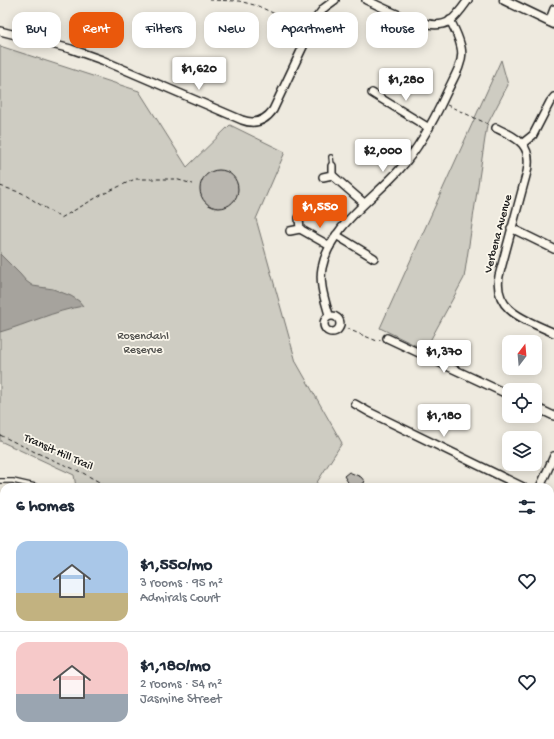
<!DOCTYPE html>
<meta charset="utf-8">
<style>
body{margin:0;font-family:"Gochi Hand",sans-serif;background:#f6f6f7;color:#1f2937;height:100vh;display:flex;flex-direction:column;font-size:15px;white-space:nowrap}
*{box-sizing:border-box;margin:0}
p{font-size:13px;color:#747a83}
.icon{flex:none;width:22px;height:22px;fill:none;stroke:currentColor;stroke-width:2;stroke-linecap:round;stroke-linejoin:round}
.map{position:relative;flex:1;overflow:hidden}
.drawer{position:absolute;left:0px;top:483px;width:554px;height:256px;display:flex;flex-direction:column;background:#fff;border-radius:12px 12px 0 0;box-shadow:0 2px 10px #0003}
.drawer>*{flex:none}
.hud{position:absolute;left:12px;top:12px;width:530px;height:36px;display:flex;gap:8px}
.needle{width:26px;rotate:16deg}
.tools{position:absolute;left:502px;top:335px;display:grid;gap:8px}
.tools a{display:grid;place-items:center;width:40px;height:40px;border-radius:8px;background:#fff;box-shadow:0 2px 10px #0003;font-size:20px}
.price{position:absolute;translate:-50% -34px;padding:0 9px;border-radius:4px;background:#fff;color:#222;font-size:13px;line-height:26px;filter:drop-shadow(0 1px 2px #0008)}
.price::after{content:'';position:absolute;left:50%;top:24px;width:12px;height:9px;margin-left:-6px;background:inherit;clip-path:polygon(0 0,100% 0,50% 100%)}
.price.selected{background:#ea580c;color:#fff}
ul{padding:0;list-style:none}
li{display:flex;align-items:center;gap:12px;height:100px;padding:0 16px}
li+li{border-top:1px solid #e0e1e3}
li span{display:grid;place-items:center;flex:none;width:112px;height:80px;border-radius:12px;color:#555}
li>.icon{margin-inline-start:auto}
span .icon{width:48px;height:48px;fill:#fffc;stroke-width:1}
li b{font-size:17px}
h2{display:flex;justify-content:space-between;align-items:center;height:48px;padding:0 16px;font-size:17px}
.chip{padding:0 14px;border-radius:12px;background:#fff;box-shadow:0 2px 10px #0003;font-size:14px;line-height:36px}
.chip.selected{background:#ea580c;color:#fff}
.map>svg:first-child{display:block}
.green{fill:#ceccc2;stroke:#75746f}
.water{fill:#a6a39d;stroke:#6f6d69}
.building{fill:#b9b6af;stroke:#1c1c1c}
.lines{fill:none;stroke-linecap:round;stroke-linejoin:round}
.service-casing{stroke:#1c1c1c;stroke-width:6}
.minor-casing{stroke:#1c1c1c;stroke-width:10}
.tertiary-casing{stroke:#1c1c1c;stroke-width:11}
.path{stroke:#1c1c1c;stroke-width:1;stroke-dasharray:4 3;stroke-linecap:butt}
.service{stroke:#fbf7ec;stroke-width:3.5}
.minor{stroke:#fbf7ec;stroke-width:7}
.tertiary{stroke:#fbf7ec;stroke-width:8}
.labels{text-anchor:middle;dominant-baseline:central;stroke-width:3.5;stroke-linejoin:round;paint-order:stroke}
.street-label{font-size:12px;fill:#1c1c1c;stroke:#fbf7ec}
.park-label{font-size:12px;fill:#51514e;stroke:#fbf7ec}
</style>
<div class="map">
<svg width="554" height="739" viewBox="0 0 554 739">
<rect width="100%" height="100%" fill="#eeeadf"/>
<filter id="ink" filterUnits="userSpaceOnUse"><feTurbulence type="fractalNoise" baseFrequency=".025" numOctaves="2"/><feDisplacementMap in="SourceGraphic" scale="8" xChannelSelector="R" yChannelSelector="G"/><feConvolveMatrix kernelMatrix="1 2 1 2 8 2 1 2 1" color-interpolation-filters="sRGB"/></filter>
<g filter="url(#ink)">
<g class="green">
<polygon points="0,46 139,91 187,167 230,125 285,152 256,219 296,362 342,443 314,487 76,487 74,475 0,441"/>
<polygon points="501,60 508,85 487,125 464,278 425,350 380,328"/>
<polygon points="160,735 461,735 455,739 159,739"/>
</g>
<path class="water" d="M0,254L20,274L26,281L33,286L53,289L71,296L79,301L83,306C54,311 28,324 0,332Z"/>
<g class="building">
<circle cx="219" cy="189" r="19"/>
<polygon points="349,472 361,477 365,482 358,487 351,487 344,476"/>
</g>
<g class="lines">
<g class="service-casing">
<g id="service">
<polyline points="331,157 332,166"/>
<polyline points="0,481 13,481 35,486"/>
<polyline points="0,527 4,527"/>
</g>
</g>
<g class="minor-casing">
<g id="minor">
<path d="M366,0C387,9 430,34 450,21C457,16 463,7 468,0"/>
<polyline points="549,22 554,9"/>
<path d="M0,31L71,49L102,60L242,120C255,125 265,121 273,110L317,17L324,8L335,0"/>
<polyline points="372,93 429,128"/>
<path d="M496,128C517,138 533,144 527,172L499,276C493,312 527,320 554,333"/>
<polyline points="523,143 533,135 550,102 554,97"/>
<polyline points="332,175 364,203"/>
<polyline points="323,177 332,175 332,166"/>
<polyline points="511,228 554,249"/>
<polyline points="300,229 330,246"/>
<polyline points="290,231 300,229 299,218"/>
<polyline points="336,235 374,258"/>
<path d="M329,315C325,300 319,284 322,268C331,224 373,200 400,169C420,147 434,120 446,94C463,59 469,56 450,20"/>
<circle cx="332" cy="324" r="8"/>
<polyline points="387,338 509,395"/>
<polyline points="355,404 369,412 523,487"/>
<polyline points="535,407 554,416"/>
<polyline points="540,487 554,456"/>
<polyline points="550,608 554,612"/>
<polyline points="0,662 4,664"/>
<polyline points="0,681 4,674"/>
<polyline points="550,708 554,710"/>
</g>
</g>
<g class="tertiary-casing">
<polyline id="tertiary" points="504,0 554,24"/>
</g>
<g class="path">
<polyline points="209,0 239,1 258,6 305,28"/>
<polyline points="447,105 490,125"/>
<polyline points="0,186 22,193 61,218 101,195 135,179 175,179 193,184"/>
<polyline points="340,326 377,341 381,340"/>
<polyline points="0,435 35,452 83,473 108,487"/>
<polyline points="94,487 99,481"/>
<polyline points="0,597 4,599"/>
</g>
<use href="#service" class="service"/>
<use href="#minor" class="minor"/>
<use href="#tertiary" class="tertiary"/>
</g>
</g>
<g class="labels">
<g class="street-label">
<text transform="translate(499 234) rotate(-75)">Verbena Avenue</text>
<text transform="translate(58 453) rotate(24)">Transit Hill Trail</text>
</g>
<g class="park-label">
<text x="143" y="337">Rosendahl<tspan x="143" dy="14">Reserve</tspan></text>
</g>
</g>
</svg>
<div class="tools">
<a><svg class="needle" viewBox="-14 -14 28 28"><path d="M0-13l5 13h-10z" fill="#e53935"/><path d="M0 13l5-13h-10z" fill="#747a83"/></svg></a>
<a><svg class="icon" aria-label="locate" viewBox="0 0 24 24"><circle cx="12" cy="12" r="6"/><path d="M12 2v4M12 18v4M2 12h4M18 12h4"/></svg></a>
<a><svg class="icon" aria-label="layers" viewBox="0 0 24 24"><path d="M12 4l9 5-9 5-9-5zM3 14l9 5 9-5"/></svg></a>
</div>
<b class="price" style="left:199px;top:91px">$1,620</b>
<b class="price" style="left:406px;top:102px">$1,280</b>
<b class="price" style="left:383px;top:173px">$2,000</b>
<b class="price selected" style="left:320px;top:229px">$1,550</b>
<b class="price" style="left:444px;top:374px">$1,370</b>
<b class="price" style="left:444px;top:438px">$1,180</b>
<div class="hud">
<a class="chip">Buy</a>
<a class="chip selected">Rent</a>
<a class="chip">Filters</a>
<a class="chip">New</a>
<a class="chip">Apartment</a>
<a class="chip">House</a>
</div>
<section class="drawer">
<h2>6 homes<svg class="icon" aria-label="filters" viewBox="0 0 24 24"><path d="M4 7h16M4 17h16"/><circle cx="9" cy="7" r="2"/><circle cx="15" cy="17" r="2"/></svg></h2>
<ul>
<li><span style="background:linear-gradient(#a9c7e8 65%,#c2b280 0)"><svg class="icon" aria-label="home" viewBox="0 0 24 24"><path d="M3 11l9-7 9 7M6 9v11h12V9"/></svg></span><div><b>$1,550/mo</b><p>3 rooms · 95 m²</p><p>Admirals Court</p></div><svg class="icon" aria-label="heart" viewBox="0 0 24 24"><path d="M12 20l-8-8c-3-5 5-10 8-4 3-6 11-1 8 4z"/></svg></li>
<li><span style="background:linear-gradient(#f6c9c9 65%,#9aa5b1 0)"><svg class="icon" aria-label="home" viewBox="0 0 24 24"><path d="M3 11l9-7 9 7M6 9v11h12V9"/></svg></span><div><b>$1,180/mo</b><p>2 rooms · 54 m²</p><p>Jasmine Street</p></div><svg class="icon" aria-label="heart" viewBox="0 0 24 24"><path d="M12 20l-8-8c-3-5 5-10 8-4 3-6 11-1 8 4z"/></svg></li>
</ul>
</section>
</div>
